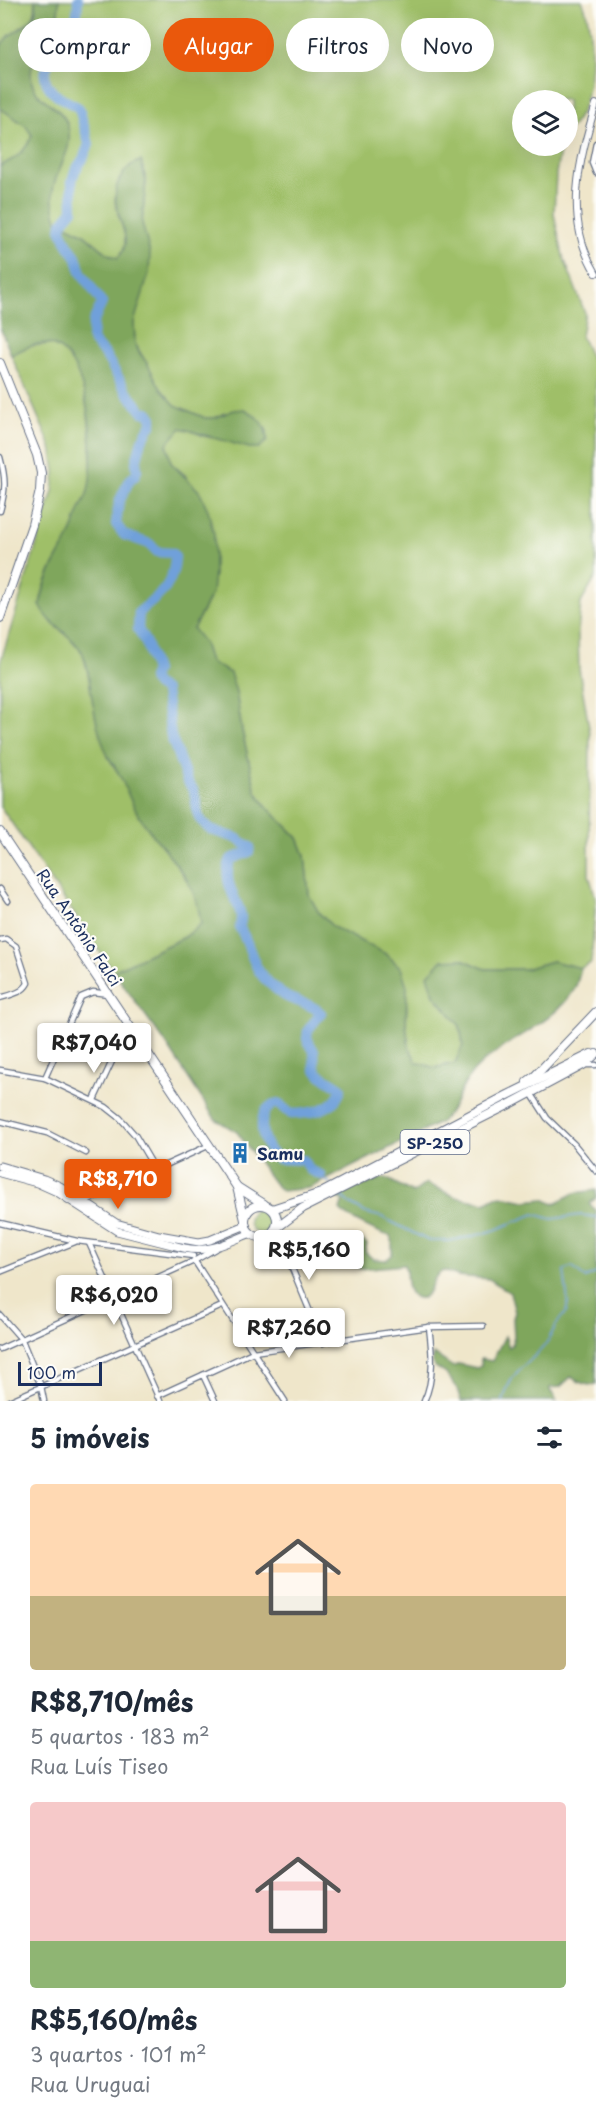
<!DOCTYPE html>
<html lang="pt">
<meta charset="utf-8">
<style>
body{margin:0;font-family:"Playpen Sans",sans-serif;background:#f6f6f7;color:#1f2937;height:100vh;display:flex;flex-direction:column;font-size:22px;white-space:nowrap}
*{box-sizing:border-box;margin:0}
p{font-size:20px;color:#747a83}
.icon{flex:none;width:33px;height:33px;fill:none;stroke:currentColor;stroke-width:2;stroke-linecap:round;stroke-linejoin:round}
.map{position:relative;height:1401px;overflow:hidden}
.panel{display:flex;flex-direction:column;background:#fff;flex:1}
.panel>*{flex:none}
.top-card{position:absolute;left:18px;top:18px;width:561px;height:54px;display:flex;gap:12px}
.controls{position:absolute;left:512px;top:90px;display:grid;gap:12px}
.controls a{display:grid;place-items:center;width:66px;height:66px;border-radius:50%;background:#fff;box-shadow:0 6px 24px #0002;font-size:30px}
.scale{position:absolute;left:18px;bottom:15px;width:84px;box-sizing:border-box;padding-left:6px;border:3px solid #1b2f5e;border-top:0;font-size:16px;line-height:21px;white-space:nowrap;color:#1b2f5e;-webkit-text-stroke:4px #fdfcf7;paint-order:stroke}
.price{position:absolute;translate:-50% -51px;padding:0 14px;border-radius:6px;background:#fff;color:#222;font-size:20px;line-height:39px;filter:drop-shadow(0 2px 3px #0008)}
.price::after{content:'';position:absolute;left:50%;top:36px;width:18px;height:14px;margin-left:-9px;background:inherit;clip-path:polygon(0 0,100% 0,50% 100%)}
.price.current{background:#ea580c;color:#fff}
ul{padding:0;list-style:none}
li{display:grid;align-content:center;gap:12px;height:318px;padding:0 30px}
li span{display:grid;place-items:center;height:186px;border-radius:6px;color:#555}
li>.icon{margin-inline-start:auto}
span .icon{width:108px;height:108px;fill:#fffc;stroke-width:1}
li b{font-size:26px}
h2{display:flex;justify-content:space-between;align-items:center;height:72px;padding:0 30px;font-size:26px}
.tag{padding:0 21px;border-radius:27px;background:#fff;box-shadow:0 6px 24px #0002;font-size:21px;line-height:54px}
.tag.current{background:#ea580c;color:#fff}
.map>svg:first-child{display:block}
.green{fill:#9fbf67;stroke:#5d7762;stroke-width:1.5}
.forest{fill:#7fa65c;stroke:#4d6a5d;stroke-width:1.5}
.lines{fill:none;stroke-linecap:round;stroke-linejoin:round}
.stream{stroke:#6fa0da;stroke-width:1.5}
.river{stroke:#6fa0da;stroke-width:10}
.minor-casing{stroke:#656f84;stroke-width:7}
.tertiary-casing{stroke:#656f84;stroke-width:8}
.secondary-casing{stroke:#656f84;stroke-width:9}
.primary-casing{stroke:#656f84;stroke-width:10}
.minor{stroke:#fff;stroke-width:4.5}
.tertiary{stroke:#fff;stroke-width:6}
.secondary{stroke:#fff;stroke-width:7}
.primary{stroke:#fff;stroke-width:8}
.labels{text-anchor:middle;dominant-baseline:central;stroke-width:4.5;stroke-linejoin:round;paint-order:stroke}
.shield{fill:#fdfcf7;stroke:#5f6c8c;stroke-width:1.5}
.shield-label{font-size:15px;font-weight:bold;fill:#1b2f5e}
.street-label{font-size:16px;fill:#1b2f5e;stroke:#fdfcf7}
.poi-label{font-size:16px;font-weight:bold;fill:#1b2f5e;stroke:#fdfcf7;text-anchor:start}
</style>
<div class="map">
<svg width="596" height="1401" viewBox="0 0 596 1401">
<rect width="100%" height="100%" fill="#fdfcf7"/>
<filter id="ink" filterUnits="userSpaceOnUse"><feTurbulence type="fractalNoise" baseFrequency=".0167" numOctaves="2"/><feDisplacementMap in="SourceGraphic" scale="12" xChannelSelector="R" yChannelSelector="G"/><feConvolveMatrix kernelMatrix="1 2 1 2 8 2 1 2 1" color-interpolation-filters="sRGB"/></filter>
<filter id="wash" filterUnits="userSpaceOnUse"><feTurbulence type="fractalNoise" baseFrequency=".008" numOctaves="4" result="noise"/><feDisplacementMap in="SourceGraphic" scale="24" xChannelSelector="R" yChannelSelector="G"/><feGaussianBlur stdDeviation="1.35" result="paint"/><feColorMatrix in="noise" values="0 0 0 0 0 0 0 0 0 0 0 0 0 0 0 0 0 1.4 0 .05"/><feComposite in="paint" operator="in"/></filter>
<g filter="url(#wash)">
<rect width="100%" height="100%" fill="#efe6ca"/>
<g class="green">
<path d="M0,0H35C39,21 23,25 9,36C6,39 3,43 0,47Z"/>
<path d="M59,0H582C596,30 596,109 567,131V100H522V146H561L556,173L554,214L563,256L585,313L581,336L592,360L596,361V577L581,603L578,632L579,669L590,733L589,875L596,899L591,963L581,968L552,961L525,969H485L462,959L434,995L460,1026L463,1045L455,1063L435,1068L416,1062L409,1046L406,1026L407,1007L401,968L386,954L333,927L319,913L309,895L305,856L298,838L267,807L256,792L242,731L236,692L210,662L204,643L192,629L203,611L214,573L186,476L171,463L167,444L180,428C191,429 198,435 208,437C228,442 247,441 267,441V431L262,422L224,413L215,418H205L175,405L161,389L135,343L134,322L139,302L146,244L142,223L146,181L141,161C130,164 126,168 122,179C120,186 115,195 115,201C117,222 135,240 118,258L108,254L84,234L57,220C54,211 51,199 53,189C57,167 73,150 68,127C64,104 32,102 31,77C30,55 48,41 56,23C59,16 58,7 59,0Z"/>
<path d="M0,108L26,126L32,135C26,152 15,159 0,166Z"/>
<path d="M50,344C55,347 62,349 66,353C89,372 97,469 87,495C82,506 78,518 73,529C60,559 46,570 40,605L53,624L69,637L83,653L108,757L190,885L199,904L201,924L185,937L113,971L0,806V663L53,491L55,471L51,447L11,355L29,346Z"/>
<circle cx="262" cy="1221" r="13"/>
</g>
<g class="forest">
<path d="M35,0H59C58,7 59,16 56,23C47,41 30,55 31,77C32,102 63,104 68,127C74,150 57,167 53,189C51,199 54,210 57,220L84,234L108,254L118,258C141,233 99,206 123,174C129,166 132,163 141,161L146,181L142,223L150,253L149,273L134,322L135,343L139,352L147,363L161,389L175,405L205,418H215L234,410L245,409C259,418 267,424 267,441L259,448H249L181,428L167,444L171,463L199,491L208,510L214,534V573L212,593L193,629L204,643L210,662L230,673L236,692L242,731L256,792L267,807L298,838L305,856L309,895L319,913L333,927L386,954L401,968L407,986L406,1026L409,1046L416,1062L435,1068L455,1063L463,1045L460,1026L434,995L428,975L442,960L462,959L485,969H525L552,961L581,968C579,975 578,983 574,990C552,1025 509,1038 480,1065C460,1082 458,1107 441,1122L310,1188L282,1191L273,1182L237,1132L215,1119L165,1042L113,971L185,937L201,924C196,875 166,856 141,819C132,806 127,791 121,778C117,769 111,762 107,754C98,734 94,713 91,692C89,680 88,663 82,652C71,633 48,625 40,605C46,572 60,558 73,529C75,524 76,518 79,512C81,505 86,498 88,491C96,458 91,355 50,344C38,341 22,349 11,355L0,327V166C15,159 26,152 32,135L26,126L0,108C0,96 0,54 1,46C10,26 41,30 35,0Z"/>
<path d="M381,1178H386L413,1193L426,1183L456,1197L485,1203L496,1197L502,1196L525,1201L543,1199L554,1204L574,1193L596,1190V1198L589,1204L596,1210V1384C587,1387 579,1382 571,1377L560,1387L550,1388V1390L557,1401H461L456,1386L446,1374L434,1366L432,1363L434,1354L453,1367L459,1364L477,1368L481,1365V1359L492,1361L505,1336L509,1347L512,1345L514,1336L513,1318L515,1312L510,1293L489,1279L458,1276L444,1271C428,1275 433,1305 415,1297C403,1291 409,1275 404,1265L360,1269L349,1263L350,1254C340,1253 332,1254 325,1244L328,1241L350,1242L360,1239L367,1244L365,1252L373,1259L386,1260L392,1255V1240L390,1236C381,1234 345,1217 340,1210L343,1200L334,1197C348,1187 366,1187 381,1178Z"/>
</g>
<g class="lines">
<g class="stream">
<polyline points="321,1175 331,1185"/>
<polyline points="339,1193 350,1204 366,1213 382,1217 429,1241 448,1241 470,1237 495,1230 534,1214 552,1219 581,1215 596,1217"/>
<path d="M503,1401C512,1367 526,1368 545,1345C553,1334 555,1322 566,1313L568,1302L564,1271L572,1267L585,1278L596,1273"/>
</g>
<path class="river" d="M78,0C78,12 75,26 69,37C58,55 31,71 54,93C61,99 71,103 79,108L89,144L83,159L75,171L72,181L73,210L62,223L61,229L68,245L76,256L81,272L102,303L93,322L92,340L106,356L126,391L143,412H148L152,418V423L142,440L136,462L137,470L135,476L130,479L119,502L116,524L124,535L150,544L157,552L172,553L175,557C174,586 160,595 139,612L138,629L146,643L155,671L152,678L156,685L165,691L171,736L187,781L194,791L198,815L202,822L211,830L236,838L250,847L249,852L231,859C218,889 249,907 239,927C250,942 251,964 264,978C271,985 279,993 287,997C299,1003 311,1003 321,1013L308,1030L307,1039L314,1051L315,1069L319,1074L341,1088C337,1110 309,1114 291,1114L278,1103C257,1108 260,1133 268,1148C270,1152 275,1156 278,1159L304,1160L310,1170L321,1175"/>
</g>
</g>
<g filter="url(#ink)">
<g class="lines">
<g class="minor-casing">
<g id="minor">
<polyline points="596,143 592,163 596,173"/>
<path d="M0,457C6,479 6,489 0,511"/>
<polyline points="0,889 8,901"/>
<path d="M0,940L6,939L16,946L28,983C23,993 10,995 0,998"/>
<polyline points="585,1065 596,1065"/>
<polyline points="0,1070 45,1078 106,1107 120,1118 135,1135 155,1169"/>
<polyline points="45,1078 81,997 93,992 108,994"/>
<polyline points="531,1093 547,1118 574,1144 596,1171"/>
<polyline points="94,1100 114,1057"/>
<polyline points="0,1121 47,1133 86,1153"/>
<polyline points="82,1203 210,1145"/>
<polyline points="0,1223 77,1241 193,1256"/>
<polyline points="272,1232 284,1249 323,1343"/>
<polyline points="89,1243 160,1401"/>
<polyline points="194,1260 285,1401"/>
<polyline points="0,1272 75,1242"/>
<polyline points="0,1315 22,1340 41,1386 44,1401"/>
<polyline points="0,1349 194,1261 215,1249"/>
<polyline points="203,1375 215,1401"/>
<polyline points="157,1396 253,1352 429,1327 483,1326"/>
<polyline points="9,1401 222,1306"/>
<path d="M424,1401C435,1379 432,1351 429,1327"/>
</g>
</g>
<g class="tertiary-casing">
<path id="tertiary" d="M596,104C579,160 563,220 596,273"/>
</g>
<g class="secondary-casing">
<g id="secondary">
<polyline points="0,1166 44,1179 60,1186 116,1223 159,1235 199,1242 210,1240 246,1225"/>
<path d="M0,1173L37,1183L57,1192L117,1231L184,1248C208,1254 229,1242 251,1233"/>
</g>
</g>
<g class="primary-casing">
<g id="primary">
<polyline points="0,363 37,455 41,473 40,491 32,525 0,618"/>
<polyline points="0,832 237,1187 245,1220"/>
<polyline points="527,1082 535,1076 596,1012"/>
<polyline points="237,1187 264,1204"/>
<circle cx="261" cy="1221" r="16"/>
<polyline points="272,1209 321,1193 508,1095 591,1054"/>
<polyline points="274,1230 303,1208 512,1103 583,1065 596,1054"/>
</g>
</g>
<use href="#minor" class="minor"/>
<use href="#tertiary" class="tertiary"/>
<use href="#secondary" class="secondary"/>
<use href="#primary" class="primary"/>
</g>
</g>
<defs>
<g id="building-bare" transform="scale(1.62)"><path d="M-4-6H4V6H1V3H-1V6H-4ZM-2.5-4.3h1.7v1.8h-1.7ZM.8-4.3h1.7v1.8H.8ZM-2.5-1h1.7V.8h-1.7ZM.8-1h1.7V.8H.8Z" fill="#1f6fb2" stroke="#fdfcf7" stroke-width="2.5" paint-order="stroke"/></g>
</defs>
<g fill-rule="evenodd">
<use href="#building-bare" x="240" y="1153"/>
</g>
<g class="labels">
<rect class="shield" x="400.5" y="1130" width="69" height="24" rx="4.5"/>
<g class="shield-label">
<text x="435" y="1142">SP-250</text>
</g>
<g class="street-label">
<text transform="translate(80 927) rotate(56)">Rua Antônio Falci</text>
</g>
<g class="poi-label">
<text x="257" y="1153">Samu</text>
</g>
</g>
</svg>
<div class="controls">
<a><svg class="icon" aria-label="layers" viewBox="0 0 24 24"><path d="M12 4l9 5-9 5-9-5zM3 14l9 5 9-5"/></svg></a>
</div>
<div class="scale">100 m</div>
<b class="price" style="left:94px;top:1074px">R$7,040</b>
<b class="price current" style="left:118px;top:1210px">R$8,710</b>
<b class="price" style="left:309px;top:1281px">R$5,160</b>
<b class="price" style="left:114px;top:1326px">R$6,020</b>
<b class="price" style="left:289px;top:1359px">R$7,260</b>
<div class="top-card">
<a class="tag">Comprar</a>
<a class="tag current">Alugar</a>
<a class="tag">Filtros</a>
<a class="tag">Novo</a>
</div>
</div>
<section class="panel">
<h2>5 imóveis<svg class="icon" aria-label="filters" viewBox="0 0 24 24"><path d="M4 7h16M4 17h16"/><circle cx="9" cy="7" r="2"/><circle cx="15" cy="17" r="2"/></svg></h2>
<ul>
<li><span style="background:linear-gradient(#ffd9b3 60%,#c2b280 0)"><svg class="icon" aria-label="home" viewBox="0 0 24 24"><path d="M3 11l9-7 9 7M6 9v11h12V9"/></svg></span><div><b>R$8,710/mês</b><p>5 quartos · 183 m²</p><p>Rua Luís Tiseo</p></div></li>
<li><span style="background:linear-gradient(#f6c9c9 75%,#8fb573 0)"><svg class="icon" aria-label="home" viewBox="0 0 24 24"><path d="M3 11l9-7 9 7M6 9v11h12V9"/></svg></span><div><b>R$5,160/mês</b><p>3 quartos · 101 m²</p><p>Rua Uruguai</p></div></li>
</ul>
</section>
